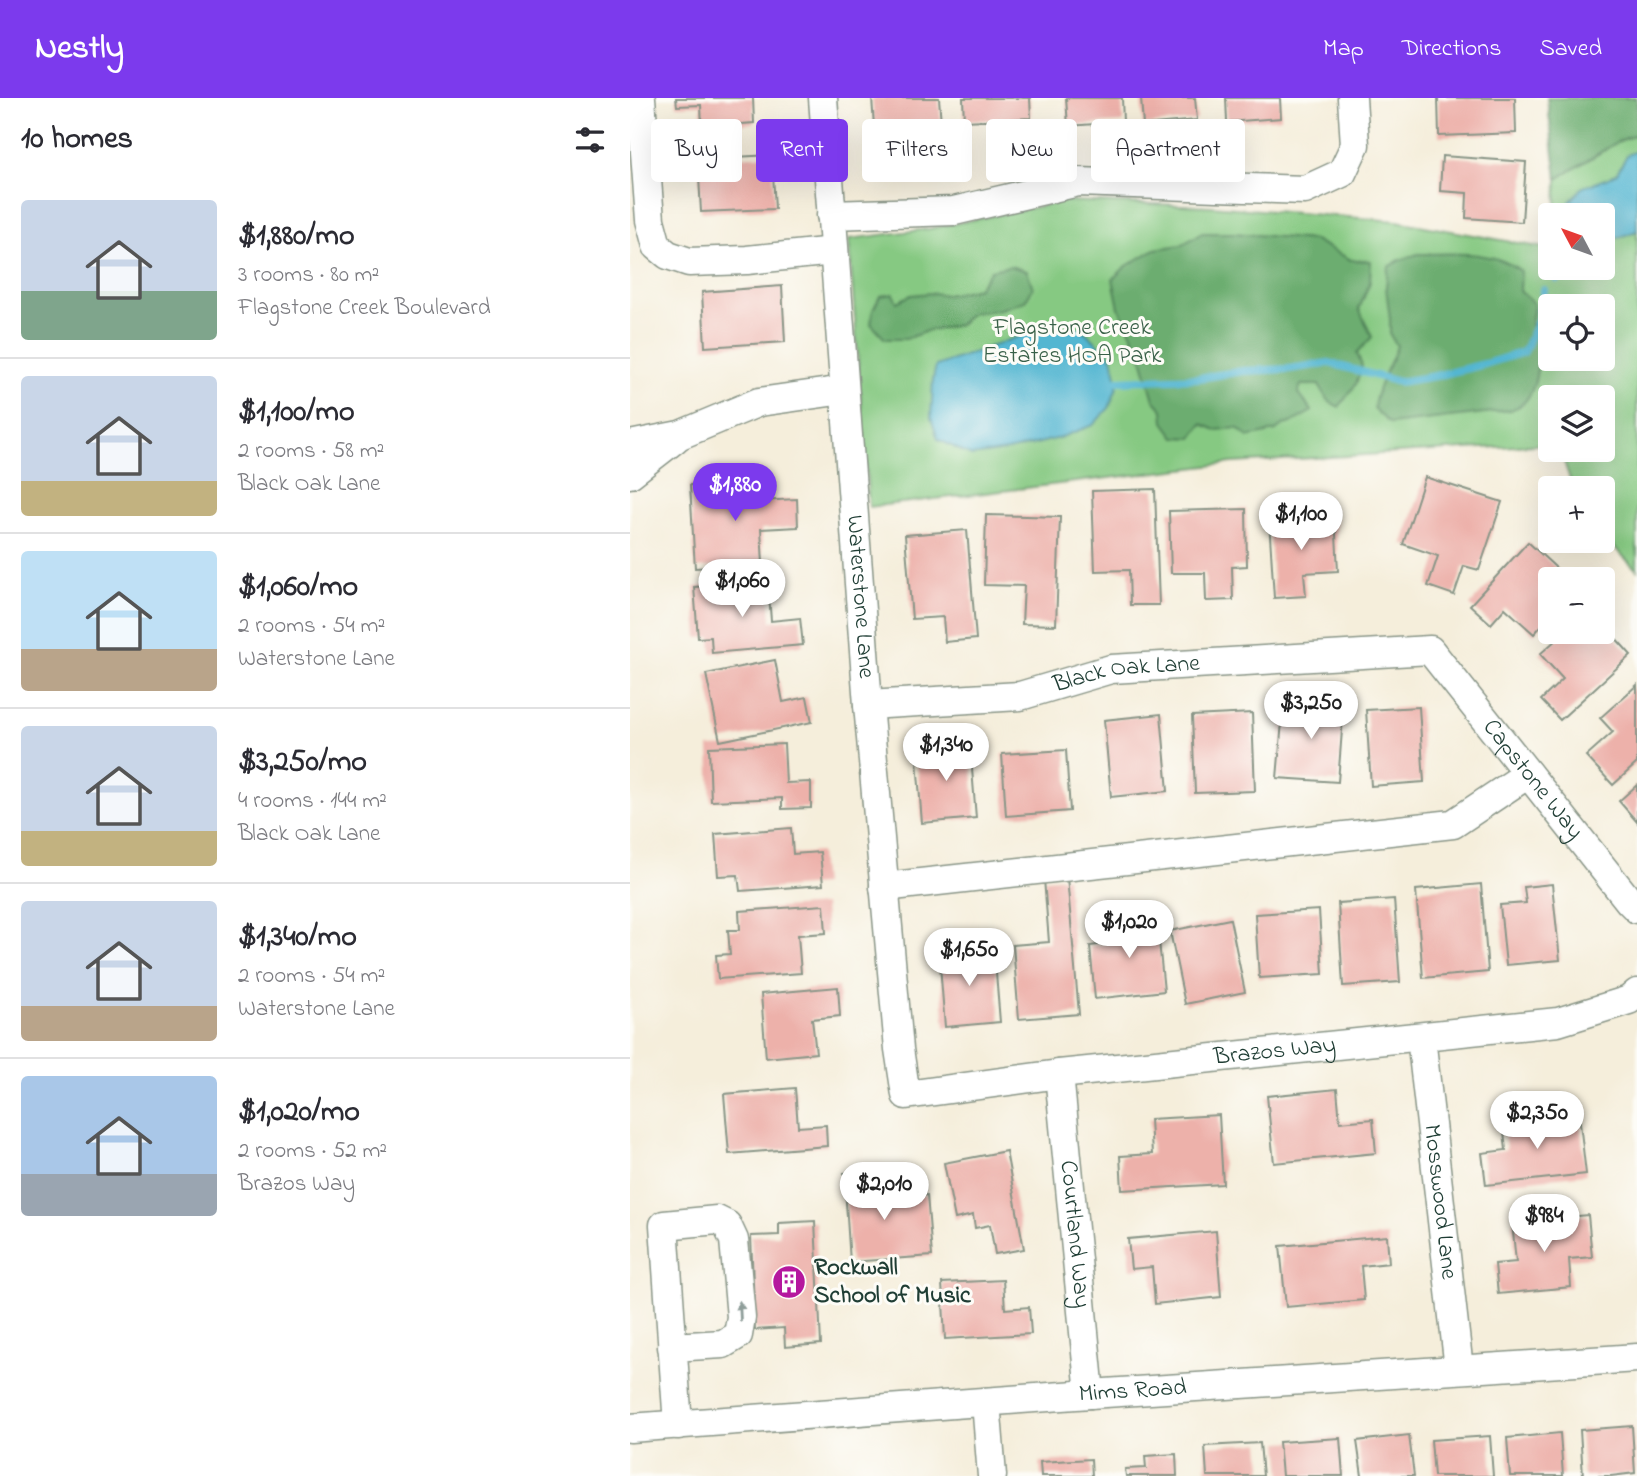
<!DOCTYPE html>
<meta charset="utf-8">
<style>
body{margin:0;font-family:"Indie Flower",sans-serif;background:#f2f2f3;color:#2b2b33;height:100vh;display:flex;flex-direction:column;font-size:26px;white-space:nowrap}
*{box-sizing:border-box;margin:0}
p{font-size:23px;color:#7c7c81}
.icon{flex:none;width:38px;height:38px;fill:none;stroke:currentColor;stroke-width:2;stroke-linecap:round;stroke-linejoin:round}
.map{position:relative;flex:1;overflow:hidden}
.side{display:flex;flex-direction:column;background:#fff;width:630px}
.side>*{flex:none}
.top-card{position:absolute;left:21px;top:21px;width:665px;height:63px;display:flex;gap:14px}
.needle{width:46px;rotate:311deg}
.fabs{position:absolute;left:908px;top:105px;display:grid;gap:14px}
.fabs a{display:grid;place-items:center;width:77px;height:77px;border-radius:7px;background:#fff;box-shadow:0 7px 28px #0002;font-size:35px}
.price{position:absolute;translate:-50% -60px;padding:0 16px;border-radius:24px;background:#fff;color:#222;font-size:23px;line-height:46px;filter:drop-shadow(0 2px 4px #0008)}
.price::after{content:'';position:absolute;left:50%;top:42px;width:21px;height:16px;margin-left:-10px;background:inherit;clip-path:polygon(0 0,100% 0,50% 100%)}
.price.selected{background:#7c3aed;color:#fff}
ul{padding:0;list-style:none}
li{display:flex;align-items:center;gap:21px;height:175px;padding:0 21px}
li+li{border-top:2px solid #e1e1e2}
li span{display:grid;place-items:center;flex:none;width:196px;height:140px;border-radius:7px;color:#555}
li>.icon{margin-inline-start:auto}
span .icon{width:84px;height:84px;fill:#fffc;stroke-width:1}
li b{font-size:30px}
h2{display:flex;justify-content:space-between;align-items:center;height:84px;padding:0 21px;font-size:30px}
.tag{padding:0 24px;border-radius:7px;background:#fff;box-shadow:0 7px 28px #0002;font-size:24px;line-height:63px}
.tag.selected{background:#7c3aed;color:#fff}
header{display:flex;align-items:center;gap:42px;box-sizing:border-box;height:98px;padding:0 35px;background:#7c3aed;color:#fff}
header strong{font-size:33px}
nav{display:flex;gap:38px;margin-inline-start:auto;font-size:24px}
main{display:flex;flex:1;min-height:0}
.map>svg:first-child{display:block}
.green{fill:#86c982;stroke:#52835b;stroke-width:2;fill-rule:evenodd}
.forest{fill:#6cad70;stroke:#467552;stroke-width:2}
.water{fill:#52b6d1;stroke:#387a82;stroke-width:2}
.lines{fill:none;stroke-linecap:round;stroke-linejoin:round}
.stream{stroke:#52b6d1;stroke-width:8}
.building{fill:#edb1aa}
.minor-casing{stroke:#8a9688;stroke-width:31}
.minor{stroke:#fff;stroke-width:28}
.oneway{fill:#8f9e9a}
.labels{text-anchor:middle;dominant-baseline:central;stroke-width:6;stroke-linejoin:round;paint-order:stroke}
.park-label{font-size:24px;fill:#396048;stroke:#fdfcf7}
.street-label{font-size:24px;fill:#1f3d34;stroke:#fdfcf7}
.poi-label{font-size:24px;font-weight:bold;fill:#1f3d34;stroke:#fdfcf7;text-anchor:start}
</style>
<header>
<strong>Nestly</strong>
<nav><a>Map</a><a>Directions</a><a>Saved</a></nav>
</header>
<main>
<section class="side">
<h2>10 homes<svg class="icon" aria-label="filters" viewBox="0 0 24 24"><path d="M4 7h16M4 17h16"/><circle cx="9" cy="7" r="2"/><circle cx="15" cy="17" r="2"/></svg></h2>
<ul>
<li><span style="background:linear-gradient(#c9d6e8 65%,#7fa58c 0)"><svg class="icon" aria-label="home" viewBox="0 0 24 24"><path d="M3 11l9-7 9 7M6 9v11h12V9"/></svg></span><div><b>$1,880/mo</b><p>3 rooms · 80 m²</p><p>Flagstone Creek Boulevard</p></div></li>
<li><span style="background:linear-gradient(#c9d6e8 75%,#c2b280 0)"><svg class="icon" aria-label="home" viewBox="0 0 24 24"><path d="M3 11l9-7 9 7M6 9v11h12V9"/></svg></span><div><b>$1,100/mo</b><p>2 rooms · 58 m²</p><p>Black Oak Lane</p></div></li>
<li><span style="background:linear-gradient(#bfe0f5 70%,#b9a48a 0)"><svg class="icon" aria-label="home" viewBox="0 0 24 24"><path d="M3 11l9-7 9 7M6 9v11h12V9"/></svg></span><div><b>$1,060/mo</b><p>2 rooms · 54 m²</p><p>Waterstone Lane</p></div></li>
<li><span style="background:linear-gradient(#c9d6e8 75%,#c2b280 0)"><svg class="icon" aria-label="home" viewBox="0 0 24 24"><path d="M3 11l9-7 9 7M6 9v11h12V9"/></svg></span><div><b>$3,250/mo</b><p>4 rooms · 144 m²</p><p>Black Oak Lane</p></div></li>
<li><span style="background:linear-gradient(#c9d6e8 75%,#b9a48a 0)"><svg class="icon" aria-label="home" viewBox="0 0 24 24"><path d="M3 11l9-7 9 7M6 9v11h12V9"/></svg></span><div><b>$1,340/mo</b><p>2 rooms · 54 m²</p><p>Waterstone Lane</p></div></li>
<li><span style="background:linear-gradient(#a9c7e8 70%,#9aa5b1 0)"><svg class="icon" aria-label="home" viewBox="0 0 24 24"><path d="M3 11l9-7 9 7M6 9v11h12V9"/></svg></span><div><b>$1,020/mo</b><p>2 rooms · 52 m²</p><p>Brazos Way</p></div></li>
</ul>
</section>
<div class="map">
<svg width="1007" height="1378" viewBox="0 0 1007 1378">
<rect width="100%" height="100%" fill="#fdfcf7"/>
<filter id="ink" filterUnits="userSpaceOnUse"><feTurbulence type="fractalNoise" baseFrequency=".0143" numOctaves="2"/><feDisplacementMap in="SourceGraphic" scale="14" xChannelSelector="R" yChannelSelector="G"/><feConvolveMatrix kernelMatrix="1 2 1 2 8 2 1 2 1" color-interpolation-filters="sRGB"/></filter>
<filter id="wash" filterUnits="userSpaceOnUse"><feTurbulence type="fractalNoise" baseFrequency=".00686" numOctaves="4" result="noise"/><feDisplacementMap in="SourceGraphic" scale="28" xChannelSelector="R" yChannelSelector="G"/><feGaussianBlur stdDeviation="1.57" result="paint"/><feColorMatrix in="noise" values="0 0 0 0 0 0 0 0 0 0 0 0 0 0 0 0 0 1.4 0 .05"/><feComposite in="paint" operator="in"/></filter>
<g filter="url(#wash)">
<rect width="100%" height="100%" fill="#f5eedb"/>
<path class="green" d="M1007,36V472L973,438V390H943L930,352H973V299H920V346L602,365L239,409L219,141L298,131L436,103L581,108L767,123L920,151V170H973V117H926L927,81L989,43ZM920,208H973V261H920Z"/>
<g class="forest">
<polygon points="917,0 1007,0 1007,36 989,43 927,81"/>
<polygon points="572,135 604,135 684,142 721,162 741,163 740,184 729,211 742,239 727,255 732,268 726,286 709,309 698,303 689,287 671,287 668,295 682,313 661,325 653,327 646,333 618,339 607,330 586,332 572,326 562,340 545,339 534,324 533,312 524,302 510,253 489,210 483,181 495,169 525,151 551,147"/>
<path d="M788,156C822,156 863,151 891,173L890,193L904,206L901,227L909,235C909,255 909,293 892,306C889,309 885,310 881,312L760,326L744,311C745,291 760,268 767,248L760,237V221L756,189L758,169L770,162Z"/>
<polygon points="380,168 397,173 403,190 395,203 368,212 341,215 329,227 297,233 276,241 255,241 241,226 243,212 250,198 263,196 267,204 281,197 301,195 317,197 348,190 361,172"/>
</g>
<g class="water">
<polygon points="1007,53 1007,133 981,142 973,141 973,117 937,117 936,108 953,89 978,80 987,75 997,57"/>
<polygon points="413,230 451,230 482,259 487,283 487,289 479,310 463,327 429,340 378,353 341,358 308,341 301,320 303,281 306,268"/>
</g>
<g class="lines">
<g class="stream">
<polyline points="927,181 938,175 942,170"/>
<polyline points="487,283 569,280 613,273 659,271 699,265 769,284 805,278 855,266 894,254 909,221 914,192"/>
</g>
</g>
<g id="blocks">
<g class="building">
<polygon points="46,0 123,0 124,25 72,29 71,7 47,8"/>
<polygon points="242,0 309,0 312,37 245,42"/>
<polygon points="333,0 400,0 401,20 334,23"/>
<polygon points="436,0 492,0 493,24 438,28"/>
<polygon points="511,0 565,0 567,22 513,27"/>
<polygon points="596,0 650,0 651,20 597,24"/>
<polygon points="808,0 885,0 886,35 809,38"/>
<polygon points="142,57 145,111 71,114 68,61"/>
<polygon points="812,58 896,64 892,124 836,120 837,95 810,93"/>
<polygon points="152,188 155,244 75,249 72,194"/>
<polygon points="795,379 872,404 849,472 834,468 824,497 798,488 808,458 773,446"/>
<polygon points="129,383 130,403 167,401 168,429 131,431 133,466 65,470 60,387"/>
<polygon points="525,391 529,507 500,507 499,472 465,473 462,393"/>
<polygon points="616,411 617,468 602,469 603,502 576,503 575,475 541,475 539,413"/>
<polygon points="356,417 430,419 426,527 392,526 394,488 354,487"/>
<polygon points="705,418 708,473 674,475 676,498 644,500 639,422"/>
<polygon points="337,432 346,541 315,544 313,519 282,521 275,437"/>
<polygon points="898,444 938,481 920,481 920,518 904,536 875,510 861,526 840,507"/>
<polygon points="138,483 141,523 170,520 173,547 82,555 81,539 68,540 64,489"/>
<polygon points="973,526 1001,557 930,622 911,602 933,581 910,556 935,534 973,534"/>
<polygon points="145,562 153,604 177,599 182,624 90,643 76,576"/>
<polygon points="1007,587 1007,665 983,687 956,658 983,634 970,620"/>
<polygon points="654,601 714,606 708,684 647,680"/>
<polygon points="789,609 794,684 741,688 736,612"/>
<polygon points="622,615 625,693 565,695 562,618"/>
<polygon points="531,616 538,693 481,699 474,622"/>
<polygon points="154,646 156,685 181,684 181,710 152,711 152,700 81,703 79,649"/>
<polygon points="340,646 346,720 292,725 286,650"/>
<polygon points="436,652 440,713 376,718 372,656"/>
<polygon points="1007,687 1007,724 989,703"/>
<polygon points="161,730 163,756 190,754 193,787 110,793 108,777 88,778 85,736"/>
<polygon points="437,779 449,916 389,921 383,847 419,844 414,781"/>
<polygon points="851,786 858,874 793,880 786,792"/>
<polygon points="922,786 930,862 876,867 870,807 896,805 894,789"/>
<polygon points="764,801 770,884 713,888 708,805"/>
<polygon points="194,807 196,835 168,837 171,875 88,881 86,857 100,856 98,832 110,832 109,813"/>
<polygon points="689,812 693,876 629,880 625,816"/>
<polygon points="526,813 534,893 465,901 460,848 491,844 489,818"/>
<polygon points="600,821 615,894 555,906 540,833"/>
<polygon points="364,851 370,924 315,929 309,855"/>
<polygon points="208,889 210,918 182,921 186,955 136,960 131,896"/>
<polygon points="165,990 168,1029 196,1027 197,1048 99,1056 94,996"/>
<polygon points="707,991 710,1024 743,1021 746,1055 644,1065 637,998"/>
<polygon points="949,1016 956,1076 856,1087 852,1055 876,1052 873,1025"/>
<polygon points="589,1017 593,1086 492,1092 490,1058 522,1056 520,1021"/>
<polygon points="376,1053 394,1151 365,1156 360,1127 345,1130 343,1117 325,1121 314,1065"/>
<polygon points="245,1072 247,1101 297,1097 302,1158 220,1164 214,1075"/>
<polygon points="958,1117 962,1159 939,1161 941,1189 868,1196 865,1166 886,1164 882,1124"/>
<polygon points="185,1123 191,1246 155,1249 154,1230 125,1232 121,1138 149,1137 149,1125"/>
<polygon points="586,1133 591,1199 525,1206 522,1169 501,1171 498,1141"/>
<polygon points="757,1138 759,1165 731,1168 734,1202 656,1209 650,1148"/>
<polygon points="373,1182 375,1211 399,1209 401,1236 315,1241 312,1185"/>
<polygon points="1002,1328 1005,1375 981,1378 953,1378 950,1332"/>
<polygon points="930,1335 933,1378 880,1378 877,1340"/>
<polygon points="779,1337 784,1378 732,1378 727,1343"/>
<polygon points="860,1338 863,1378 804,1378 801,1342"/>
<polygon points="710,1340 713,1378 652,1378 649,1344"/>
<polygon points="630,1345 633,1378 577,1378 575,1348"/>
<polygon points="546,1356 547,1378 496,1378 495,1371 516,1370 515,1358"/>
<polygon points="461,1361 462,1378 411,1378 410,1364"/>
</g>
</g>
</g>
<g filter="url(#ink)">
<use href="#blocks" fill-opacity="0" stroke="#8a9688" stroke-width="2"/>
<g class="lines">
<g class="minor-casing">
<g id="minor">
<polyline points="11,0 20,122 27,148 38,157 59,164 117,162 204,153"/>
<path id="s1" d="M193,0L238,607L269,951L276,997L429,976L928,924L999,902L1007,895"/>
<polyline points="201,117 324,113 448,84 675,92 712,75 725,47 722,0"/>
<polyline points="0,347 50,337 129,304 214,292"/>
<polyline points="0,376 45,341"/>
<path id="s2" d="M238,607L390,598L481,571L800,552L999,803L1007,811"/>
<polyline points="254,789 823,726 898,676"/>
<path id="s3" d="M791,939L829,1271"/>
<path id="s4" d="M429,976L460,1296"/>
<polyline points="42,1249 93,1246 108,1237 111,1219 104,1142 97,1127 87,1122 34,1127 48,1327"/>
<polyline points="356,1304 362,1378"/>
<path id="s5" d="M0,1330L460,1296L1007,1260"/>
</g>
</g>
<use href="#minor" class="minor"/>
</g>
<defs><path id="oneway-solid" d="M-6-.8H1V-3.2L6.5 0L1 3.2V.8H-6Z" transform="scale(1.75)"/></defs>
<use class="oneway" href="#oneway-solid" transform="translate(110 1213) rotate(-93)"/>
</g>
<defs>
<g id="building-disc" transform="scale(1.75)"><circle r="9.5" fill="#b5179e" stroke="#fdfcf7"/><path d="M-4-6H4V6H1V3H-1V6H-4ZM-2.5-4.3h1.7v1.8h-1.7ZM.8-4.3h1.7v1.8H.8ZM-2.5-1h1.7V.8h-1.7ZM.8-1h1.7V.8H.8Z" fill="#fff"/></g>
</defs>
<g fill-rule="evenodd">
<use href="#building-disc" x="159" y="1184"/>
</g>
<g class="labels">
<g class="park-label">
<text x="442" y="230">Flagstone Creek<tspan x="442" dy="28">Estates HOA Park</tspan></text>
</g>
<g class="street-label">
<text stroke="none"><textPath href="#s1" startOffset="500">Waterstone Lane</textPath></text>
<text stroke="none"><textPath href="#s2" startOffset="262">Black Oak Lane</textPath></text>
<text stroke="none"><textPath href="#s2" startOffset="732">Capstone Way</textPath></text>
<text stroke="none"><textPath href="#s1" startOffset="1372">Brazos Way</textPath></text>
<text stroke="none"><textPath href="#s3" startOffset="166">Mosswood Lane</textPath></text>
<text stroke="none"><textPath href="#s4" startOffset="161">Courtland Way</textPath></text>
<text stroke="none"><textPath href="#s5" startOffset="504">Mims Road</textPath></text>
</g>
<g class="poi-label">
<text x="184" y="1170">Rockwall<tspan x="184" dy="28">School of Music</tspan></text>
</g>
</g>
</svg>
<div class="fabs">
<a><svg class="needle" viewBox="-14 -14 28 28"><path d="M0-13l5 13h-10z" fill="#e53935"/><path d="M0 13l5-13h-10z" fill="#7c7c81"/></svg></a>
<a><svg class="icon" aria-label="locate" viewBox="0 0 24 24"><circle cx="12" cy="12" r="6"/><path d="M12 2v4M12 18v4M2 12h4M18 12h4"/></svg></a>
<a><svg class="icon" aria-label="layers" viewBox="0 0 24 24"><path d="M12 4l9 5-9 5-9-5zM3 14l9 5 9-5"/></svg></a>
<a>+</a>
<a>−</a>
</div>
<b class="price selected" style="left:105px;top:425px">$1,880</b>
<b class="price" style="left:671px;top:454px">$1,100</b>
<b class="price" style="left:112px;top:521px">$1,060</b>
<b class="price" style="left:681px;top:643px">$3,250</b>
<b class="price" style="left:316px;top:685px">$1,340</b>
<b class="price" style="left:499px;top:862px">$1,020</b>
<b class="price" style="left:339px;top:890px">$1,650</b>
<b class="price" style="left:907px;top:1053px">$2,350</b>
<b class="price" style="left:254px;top:1124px">$2,010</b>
<b class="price" style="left:914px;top:1156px">$984</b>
<div class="top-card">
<a class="tag">Buy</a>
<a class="tag selected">Rent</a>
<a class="tag">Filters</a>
<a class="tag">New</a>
<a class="tag">Apartment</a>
</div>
</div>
</main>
